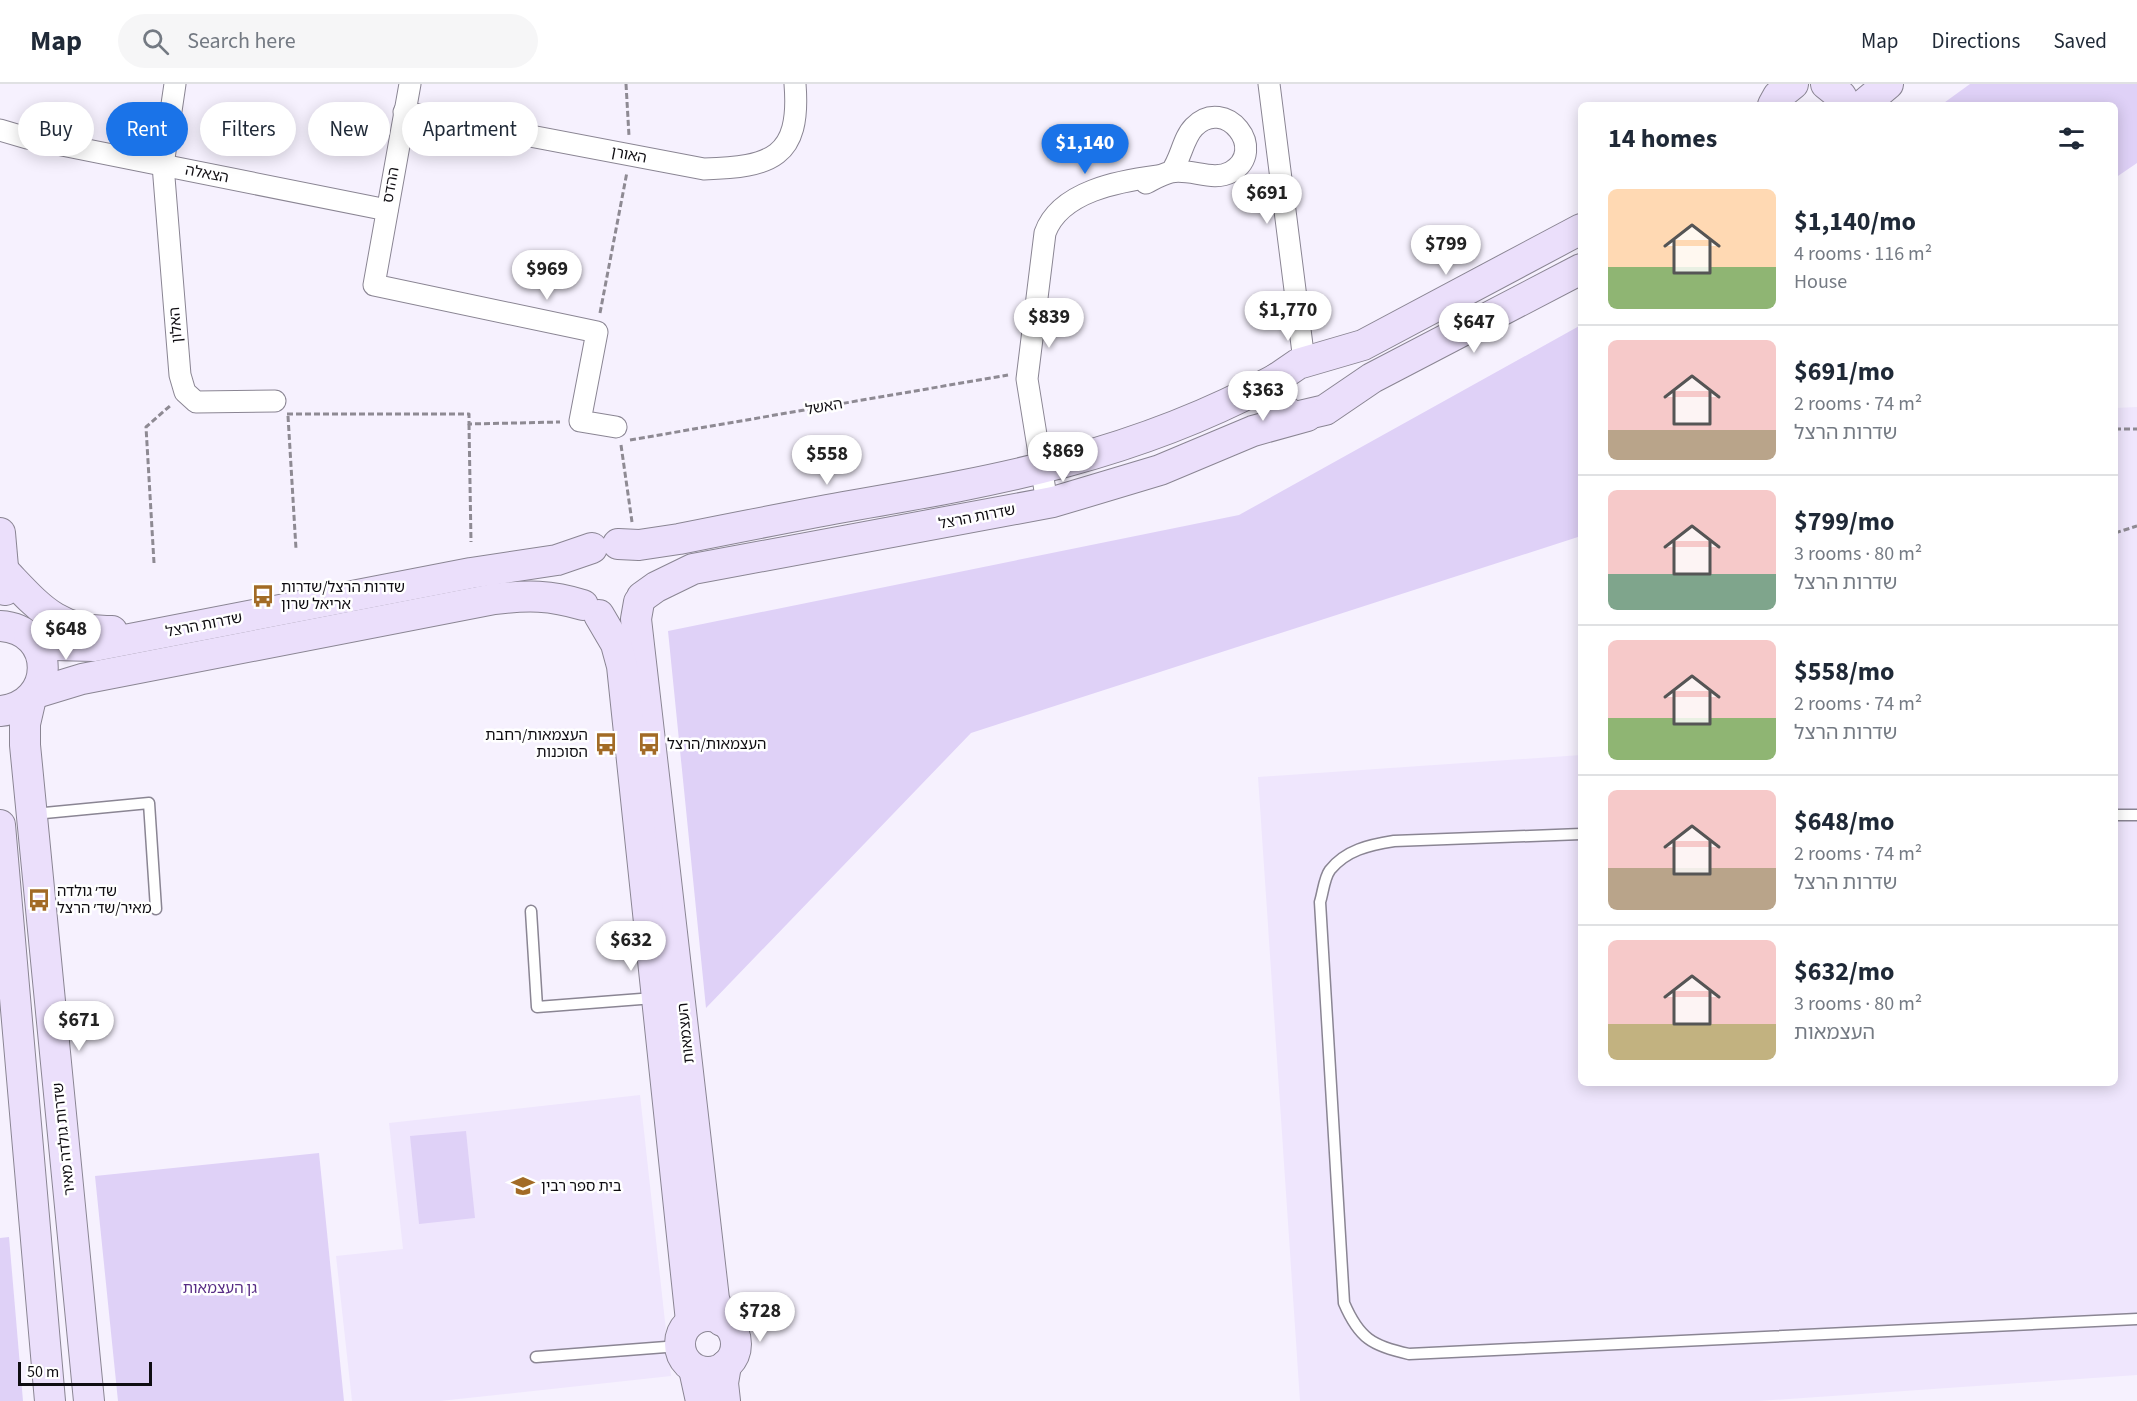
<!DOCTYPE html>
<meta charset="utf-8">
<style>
body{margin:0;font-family:"Source Sans 3","Noto Sans Hebrew",sans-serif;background:#f6f6f7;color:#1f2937;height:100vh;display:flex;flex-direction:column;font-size:22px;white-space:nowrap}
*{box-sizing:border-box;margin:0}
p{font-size:20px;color:#747a83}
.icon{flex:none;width:33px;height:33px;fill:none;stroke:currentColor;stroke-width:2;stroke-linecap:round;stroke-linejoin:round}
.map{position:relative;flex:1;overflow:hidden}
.details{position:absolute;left:1578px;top:18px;width:540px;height:984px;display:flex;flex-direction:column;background:#fff;border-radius:9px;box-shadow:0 3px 15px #0003}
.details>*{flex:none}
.hud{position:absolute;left:18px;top:18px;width:570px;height:54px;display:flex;gap:12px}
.scale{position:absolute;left:18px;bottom:15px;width:134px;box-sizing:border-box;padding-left:6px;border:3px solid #0f0d12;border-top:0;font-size:16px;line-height:21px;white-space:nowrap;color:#0f0d12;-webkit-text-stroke:4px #fff;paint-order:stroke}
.price{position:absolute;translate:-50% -51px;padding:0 14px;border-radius:21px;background:#fff;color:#222;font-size:20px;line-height:39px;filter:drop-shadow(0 2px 3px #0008)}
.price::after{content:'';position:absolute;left:50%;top:36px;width:18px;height:14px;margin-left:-9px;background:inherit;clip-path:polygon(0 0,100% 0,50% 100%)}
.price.on{background:#1a73e8;color:#fff}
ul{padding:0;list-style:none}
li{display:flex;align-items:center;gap:18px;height:150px;padding:0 30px}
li+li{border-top:2px solid #e0e1e3}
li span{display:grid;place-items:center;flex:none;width:168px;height:120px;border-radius:9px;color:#555}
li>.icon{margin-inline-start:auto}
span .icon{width:72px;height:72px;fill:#fffc;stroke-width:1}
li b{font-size:26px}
h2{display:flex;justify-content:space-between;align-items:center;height:72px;padding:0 30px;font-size:26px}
.chip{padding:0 21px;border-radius:27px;background:#fff;box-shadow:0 3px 15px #0003;font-size:21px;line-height:54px}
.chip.on{background:#1a73e8;color:#fff}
header{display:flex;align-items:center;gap:36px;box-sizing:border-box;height:84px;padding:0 30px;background:#fff;border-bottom:2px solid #e0e1e3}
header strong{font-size:28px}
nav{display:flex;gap:33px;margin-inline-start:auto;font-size:21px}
.search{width:420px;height:54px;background:#f6f6f7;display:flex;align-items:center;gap:15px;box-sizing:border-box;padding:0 21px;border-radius:33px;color:#747a83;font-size:22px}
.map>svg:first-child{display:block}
.built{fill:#efe6fd}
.green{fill:#dfd1f7}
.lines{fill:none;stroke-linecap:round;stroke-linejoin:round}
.lane-casing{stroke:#8a8593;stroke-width:13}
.street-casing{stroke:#8a8593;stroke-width:23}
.secondary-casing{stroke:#8a8593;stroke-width:32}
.path{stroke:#8e8a93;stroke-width:3;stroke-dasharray:6 3;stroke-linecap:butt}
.lane{stroke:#fff;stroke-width:10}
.street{stroke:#fff;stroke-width:21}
.secondary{stroke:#ebdffb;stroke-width:30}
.labels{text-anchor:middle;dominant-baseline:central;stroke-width:5;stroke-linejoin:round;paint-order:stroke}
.street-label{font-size:15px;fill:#0f0d12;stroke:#fff}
.poi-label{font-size:15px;fill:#0f0d12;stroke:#fff;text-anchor:start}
.park-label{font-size:15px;fill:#572b84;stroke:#fff}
</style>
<header>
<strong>Map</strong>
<div class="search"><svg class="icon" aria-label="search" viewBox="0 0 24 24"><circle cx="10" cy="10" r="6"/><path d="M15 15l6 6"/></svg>Search here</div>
<nav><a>Map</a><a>Directions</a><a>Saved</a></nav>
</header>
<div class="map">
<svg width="2137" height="1317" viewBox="0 0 2137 1317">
<rect width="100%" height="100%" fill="#f6f1fe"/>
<g class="built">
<polygon points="2137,323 2137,1291 1758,1317 1300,1317 1258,693 1581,671 1581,999 2115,999 2115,324"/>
<polygon points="640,1011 671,1292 440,1317 352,1317 336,1172 403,1165 389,1039"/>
</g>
<g class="green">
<polygon points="1970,0 2137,0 2137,79 2115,94 2115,21 1941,21"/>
<polygon points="1581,241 1581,452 971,649 706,924 668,547 1239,431"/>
<polygon points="466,1047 475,1134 419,1140 410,1052"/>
<polygon points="319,1069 344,1317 118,1317 95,1092"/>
<polygon points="9,1153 23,1317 0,1317 0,1154"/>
</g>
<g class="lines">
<g class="lane-casing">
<g id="lane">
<polyline points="34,730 149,719 156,825"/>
<polyline points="2115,731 2137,731"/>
<path d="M1581,750L1394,757C1369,761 1346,766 1330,786C1324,794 1323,809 1320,818L1344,1219C1359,1254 1372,1262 1409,1270L2137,1235"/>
<polyline points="531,827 537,923 654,914"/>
<polyline points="536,1273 679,1262"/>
</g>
</g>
<g class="street-casing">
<g id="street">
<polyline points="175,0 163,81 180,291 185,308 196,318 275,317"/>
<polyline points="410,0 374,201 597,248 580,337 616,343"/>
<polyline points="1269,0 1304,277"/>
<path d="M404,28L704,85C771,83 801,74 795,0"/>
<polyline points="0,46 27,54 387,126"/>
<path d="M1146,99C1154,95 1162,90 1171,88C1191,84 1213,98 1231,88C1269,66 1225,11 1194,43C1183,54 1181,75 1171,88"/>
<path d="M1047,419L1027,295L1045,149C1060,107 1120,97 1158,92"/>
</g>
</g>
<g class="secondary-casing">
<g id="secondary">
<polyline points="1826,0 1841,12 1846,21"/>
<polyline points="1773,21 1778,12 1793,0"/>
<polyline points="1863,21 1888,0"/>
<path d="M1581,145L1363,261L1298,280L1276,295C1272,313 1279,325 1295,333L1325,326L1372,294L1581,185"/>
<polyline points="0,449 5,506"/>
<path d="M618,460L639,461L679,455C734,444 789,433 844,423C1000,396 1135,372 1276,295"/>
<path d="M3,486C37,521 57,549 112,547"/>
<polyline points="642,513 656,503 693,485 1053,418 1160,386 1253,347 1307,332"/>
<polyline points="639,518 636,535 714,1215 722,1237"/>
<polyline points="599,531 616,560 622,582 691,1237"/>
<path d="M0,542C57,545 57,622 0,627"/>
<polyline points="29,552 54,561 94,562 471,489 557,476 592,464"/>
<path d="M36,609L82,595L494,515C528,511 550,511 583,521"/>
<polyline points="31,614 25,640 25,661 89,1317"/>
<polyline points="0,741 50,1317"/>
<circle cx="708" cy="1260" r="28"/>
<polyline points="694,1285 701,1317"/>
<polyline points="725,1317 723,1299 726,1281"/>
</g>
</g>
<g class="path">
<polyline points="626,0 629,52"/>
<polyline points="600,229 627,88"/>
<polyline points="287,330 469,330 469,340 560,338"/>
<polyline points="288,332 296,465"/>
<polyline points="469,340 471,458"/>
<polyline points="2115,345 2137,345"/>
<polyline points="630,356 1008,291"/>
<polyline points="621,361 632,438"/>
<polyline points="2115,449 2137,442"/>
<polyline points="154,479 146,343 171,321"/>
</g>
<use href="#lane" class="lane"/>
<use href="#street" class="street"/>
<use href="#secondary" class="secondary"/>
</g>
<defs>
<g id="bus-bare" transform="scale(1.8)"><path d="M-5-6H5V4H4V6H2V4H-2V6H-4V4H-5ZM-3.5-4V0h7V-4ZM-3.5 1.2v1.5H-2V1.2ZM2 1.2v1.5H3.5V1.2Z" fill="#a26b26" stroke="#fff" stroke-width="2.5" paint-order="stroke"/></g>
<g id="school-bare" transform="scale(1.8)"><path d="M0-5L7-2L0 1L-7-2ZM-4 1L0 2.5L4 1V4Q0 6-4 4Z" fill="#a26b26" stroke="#fff" stroke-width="2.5" paint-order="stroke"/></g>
</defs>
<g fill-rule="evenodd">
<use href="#bus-bare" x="263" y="512"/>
<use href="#bus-bare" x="606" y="660"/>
<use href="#bus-bare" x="649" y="660"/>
<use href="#bus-bare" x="39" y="816"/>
<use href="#school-bare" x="523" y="1102"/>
</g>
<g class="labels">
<g class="street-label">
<text transform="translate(629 71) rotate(11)">האורן</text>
<text transform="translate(207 90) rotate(11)">הצאלה</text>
<text transform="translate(391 101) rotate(-80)">ההדס</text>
<text transform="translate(176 241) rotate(-95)">האלון</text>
<text transform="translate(824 323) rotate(-10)">האשל</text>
<text transform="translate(977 433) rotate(-11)">שדרות הרצל</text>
<text transform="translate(204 541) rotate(-11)">שדרות הרצל</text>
<text transform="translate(686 949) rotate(-96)">העצמאות</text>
<text transform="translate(64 1055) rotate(-96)">שדרות גולדה מאיר</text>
</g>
<g class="poi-label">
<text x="281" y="503">שדרות הרצל/שדרות<tspan x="281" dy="17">אריאל שרון</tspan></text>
<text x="588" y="651" text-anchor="end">העצמאות/רחבת<tspan x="588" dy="17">הסוכנות</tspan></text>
<text x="667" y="660">העצמאות/הרצל</text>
<text x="57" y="807">שד׳ גולדה<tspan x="57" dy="17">מאיר/שד׳ הרצל</tspan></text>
<text x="541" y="1102">בית ספר רבין</text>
</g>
<g class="park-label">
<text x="220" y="1204">גן העצמאות</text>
</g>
</g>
</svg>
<div class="scale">50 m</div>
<b class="price on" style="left:1085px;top:91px">$1,140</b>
<b class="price" style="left:1267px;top:141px">$691</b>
<b class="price" style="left:1446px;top:192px">$799</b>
<b class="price" style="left:547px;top:217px">$969</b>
<b class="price" style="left:1288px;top:258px">$1,770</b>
<b class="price" style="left:1049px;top:265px">$839</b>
<b class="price" style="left:1474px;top:270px">$647</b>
<b class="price" style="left:1263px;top:338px">$363</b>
<b class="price" style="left:1063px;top:399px">$869</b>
<b class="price" style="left:827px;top:402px">$558</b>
<b class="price" style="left:66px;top:577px">$648</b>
<b class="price" style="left:631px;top:888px">$632</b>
<b class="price" style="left:79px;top:968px">$671</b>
<b class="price" style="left:760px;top:1259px">$728</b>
<div class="hud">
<a class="chip">Buy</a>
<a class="chip on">Rent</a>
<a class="chip">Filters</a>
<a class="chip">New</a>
<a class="chip">Apartment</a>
</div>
<section class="details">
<h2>14 homes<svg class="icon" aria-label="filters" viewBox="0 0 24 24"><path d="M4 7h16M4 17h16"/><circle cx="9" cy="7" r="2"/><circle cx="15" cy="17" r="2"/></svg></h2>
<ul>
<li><span style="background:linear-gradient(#ffd9b3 65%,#8fb573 0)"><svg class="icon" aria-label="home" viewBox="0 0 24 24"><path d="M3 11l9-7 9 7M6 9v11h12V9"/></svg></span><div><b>$1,140/mo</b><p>4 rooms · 116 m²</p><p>House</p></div></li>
<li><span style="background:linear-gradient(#f6c9c9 75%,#b9a48a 0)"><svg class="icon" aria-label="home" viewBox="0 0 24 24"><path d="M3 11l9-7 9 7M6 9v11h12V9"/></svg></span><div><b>$691/mo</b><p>2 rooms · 74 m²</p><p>שדרות הרצל</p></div></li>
<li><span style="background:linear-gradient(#f6c9c9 70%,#7fa58c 0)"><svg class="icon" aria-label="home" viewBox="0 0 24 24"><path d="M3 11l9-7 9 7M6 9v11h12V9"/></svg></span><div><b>$799/mo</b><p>3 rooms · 80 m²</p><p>שדרות הרצל</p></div></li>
<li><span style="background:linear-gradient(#f6c9c9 65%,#8fb573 0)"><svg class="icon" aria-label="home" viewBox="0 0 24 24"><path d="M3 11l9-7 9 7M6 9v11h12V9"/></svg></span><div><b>$558/mo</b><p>2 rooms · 74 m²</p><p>שדרות הרצל</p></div></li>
<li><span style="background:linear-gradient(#f6c9c9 65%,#b9a48a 0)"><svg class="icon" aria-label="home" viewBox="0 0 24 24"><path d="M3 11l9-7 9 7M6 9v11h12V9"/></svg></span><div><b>$648/mo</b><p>2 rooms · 74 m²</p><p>שדרות הרצל</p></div></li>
<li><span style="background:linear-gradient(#f6c9c9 70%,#c2b280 0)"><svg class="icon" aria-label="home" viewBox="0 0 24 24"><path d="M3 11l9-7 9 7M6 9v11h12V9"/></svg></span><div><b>$632/mo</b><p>3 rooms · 80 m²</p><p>העצמאות</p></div></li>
</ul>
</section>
</div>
